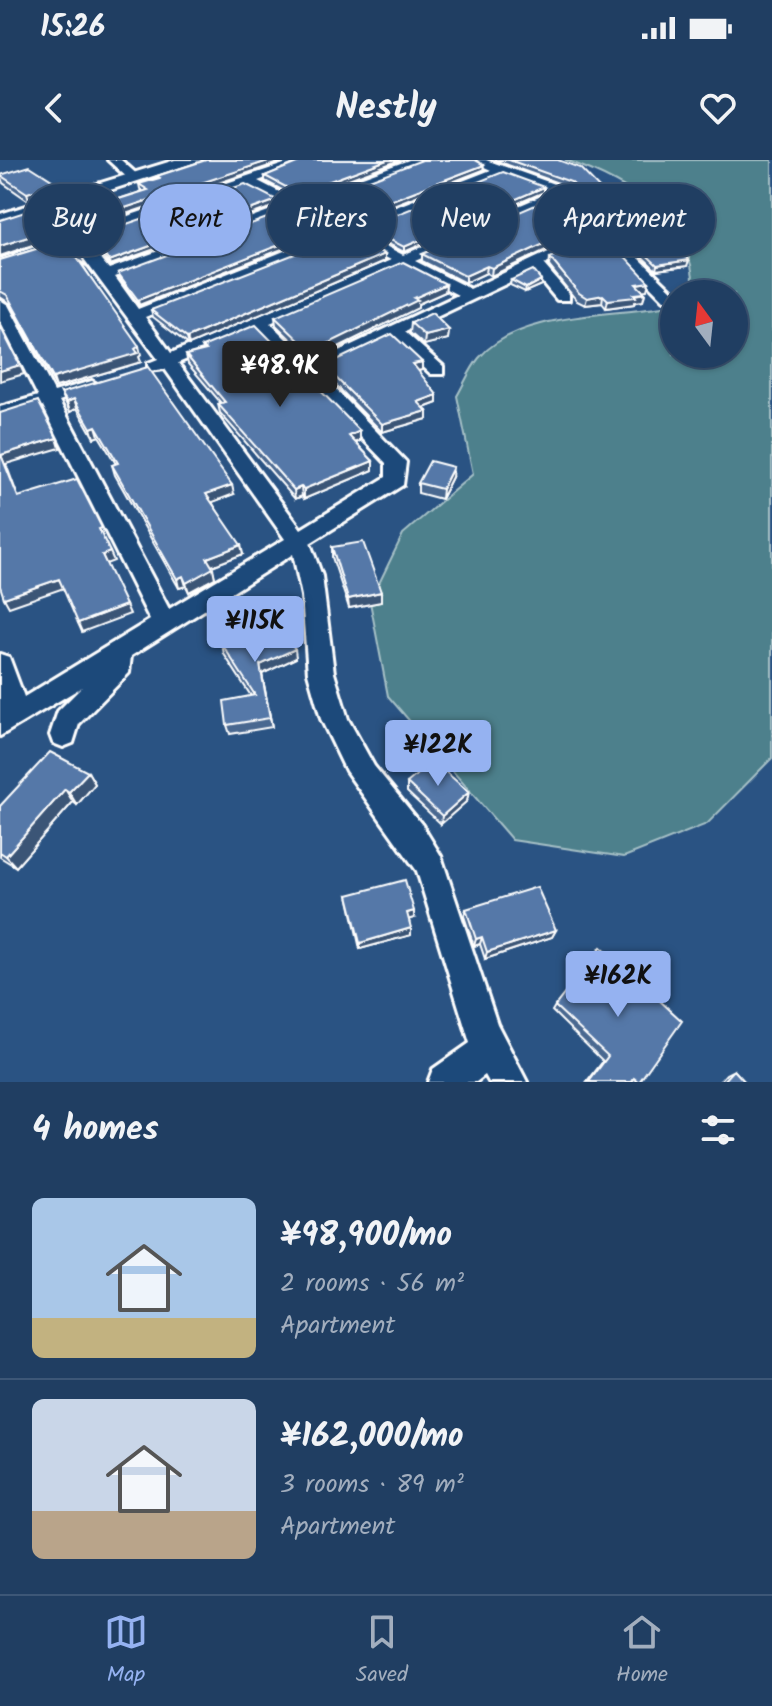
<!DOCTYPE html>
<meta charset="utf-8">
<style>
body{margin:0;font-family:Kalam,sans-serif;background:#284568;color:#f1f3f6;height:100vh;display:flex;flex-direction:column;font-size:30px;white-space:nowrap}
*{box-sizing:border-box;margin:0}
p{font-size:26px;color:#a2aebe}
.icon{flex:none;width:44px;height:44px;fill:none;stroke:currentColor;stroke-width:2;stroke-linecap:round;stroke-linejoin:round}
.map{position:relative;height:922px;overflow:hidden}
.sheet{display:flex;flex-direction:column;background:#203e62;flex:1}
.sheet>*{flex:none}
.hud{position:absolute;left:24px;top:24px;width:724px;height:72px;display:flex;gap:16px}
.needle{width:52px;rotate:345deg}
.controls{position:absolute;left:660px;top:120px;display:grid;gap:16px}
.controls a{display:grid;place-items:center;width:88px;height:88px;border-radius:50%;background:#203e62;box-shadow:0 2px 6px #0004,0 0 0 2px #3d5777;font-size:40px}
.price{position:absolute;translate:-50% -68px;padding:0 18px;border-radius:8px;background:#95b2f1;color:#111;font-size:26px;line-height:52px;filter:drop-shadow(0 2px 4px #0008)}
.price::after{content:'';position:absolute;left:50%;top:48px;width:24px;height:18px;margin-left:-12px;background:inherit;clip-path:polygon(0 0,100% 0,50% 100%)}
.price.on{background:#222;color:#fff}
ul{padding:0;list-style:none}
li{display:flex;align-items:center;gap:24px;height:200px;padding:0 32px}
li+li{border-top:2px solid #3d5777}
li span{display:grid;place-items:center;flex:none;width:224px;height:160px;border-radius:12px;color:#555}
li>.icon{margin-inline-start:auto}
span .icon{width:96px;height:96px;fill:#fffc;stroke-width:1}
li b{font-size:34px}
h2{display:flex;justify-content:space-between;align-items:center;height:96px;padding:0 32px;font-size:34px}
.chip{padding:0 28px;border-radius:36px;background:#203e62;box-shadow:0 2px 6px #0004,0 0 0 2px #3d5777;font-size:28px;line-height:72px}
.chip.on{background:#95b2f1;color:#111}
.status{display:flex;justify-content:space-between;align-items:center;height:56px;padding:0 40px;background:#203e62;direction:ltr}
.status svg{height:22px;fill:currentColor}
header{display:flex;justify-content:space-between;align-items:center;height:104px;padding:0 32px;background:#203e62;font-size:36px;font-weight:700}
.dock{display:flex;justify-content:space-around;align-items:center;height:112px;border-top:2px solid #3d5777;background:#203e62;font-size:22px;color:#a2aebe}
.dock a{display:grid;justify-items:center;gap:4px}
.dock .on{color:#95b2f1}
.map>svg:first-child{display:block}
.green{fill:#4e808c;stroke:#a6c0c6;stroke-width:2}
.lines{fill:none;stroke-linecap:round;stroke-linejoin:round}
.street-casing{stroke:#fff;stroke-width:6}
.secondary-casing{stroke:#fff;stroke-width:6}
.street{fill:#1f4a7a;fill-rule:evenodd}
.secondary{fill:#1f4a7a;fill-rule:evenodd}
.wall{fill:#486790;stroke:#fff;stroke-width:2}
.shaded-wall{fill:#3b5476;stroke:#fff;stroke-width:2}
.building{fill:#5478a8;stroke:#fff;stroke-width:2}
</style>
<div class="status"><b>15:26</b><svg viewBox="0 0 49 12"><path d="M0 12V9h3v3zM5 12V6h3v6zM10 12V3h3v9zM15 12V0h3v12zM26 1h20v11H26zM47 4h2v5h-2z"/></svg></div>
<header><svg class="icon" aria-label="back" viewBox="0 0 24 24"><path d="M15 5l-7 7 7 7"/></svg>Nestly<svg class="icon" aria-label="heart" viewBox="0 0 24 24"><path d="M12 20l-8-8c-3-5 5-10 8-4 3-6 11-1 8 4z"/></svg></header>
<div class="map">
<svg width="772" height="922" viewBox="0 0 772 922">
<rect width="100%" height="100%" fill="#2a5383"/>
<filter id="ink" filterUnits="userSpaceOnUse"><feTurbulence type="fractalNoise" baseFrequency=".0125" numOctaves="2"/><feDisplacementMap in="SourceGraphic" scale="16" xChannelSelector="R" yChannelSelector="G"/><feConvolveMatrix kernelMatrix="1 2 1 2 8 2 1 2 1" color-interpolation-filters="sRGB"/></filter>
<g filter="url(#ink)">
<path class="green" d="M565,0H772V598L707,664L624,697L512,680L388,536L370,442L403,374L473,314L457,236C464,224 470,209 479,198C520,150 616,157 674,145V194H734V134H693C699,62 625,21 565,0Z"/>
<g class="lines">
<g class="street-casing">
<g id="street">
<polygon points="108,0 121,0 141,18 131,21"/>
<path d="M296,0H314L258,21L297,41L409,0H426L307,46L347,66L491,10L469,0H486L568,29L676,134L674,141L664,140L602,77L544,105L569,134V140H557L533,111L405,172L443,206V214H431L392,178L320,213L406,302L403,325L310,383L322,416L334,513L348,559L374,606L422,665L441,696L497,864L527,922H489L485,915L476,922H428L433,909L470,883L417,711L346,611L321,559L308,513L302,436L293,394L131,496L129,513L79,564L73,583L63,587L53,583L50,575L58,551L82,527L0,576V494L9,497L24,537L150,460L43,246L0,259V247L38,236L0,161V140L8,145L54,232L92,221L101,226L59,241L169,449L285,379L165,209L148,211V203L158,199L73,84L0,108V99L65,77L31,52V46H41L77,73ZM502,14L551,32L403,95L358,72ZM246,25L285,45L109,109L84,80ZM561,37L595,70L470,129L415,101ZM295,50L335,71L138,149L115,117ZM346,77L391,100L171,193L145,157ZM402,106L458,135L311,204L270,163ZM257,169L386,303V317L301,369L178,203Z"/>
</g>
</g>
<g class="secondary-casing">
<polygon id="secondary" points="175,0 202,0 0,66 0,54"/>
</g>
<use href="#street" class="street"/>
<use href="#secondary" class="secondary"/>
</g>
<g class="wall">
<polygon points="206,0 287,0 78,70 54,52 52,46 97,46 143,31 140,29 139,24 157,18 157,16"/>
<polygon points="304,0 400,0 297,38 265,21 265,16"/>
<polygon points="494,0 558,0 651,82 687,106 656,110 570,27"/>
<polygon points="483,10 347,63 314,46 314,41"/>
<polygon points="0,15 60,32 30,42 3,23"/>
<polygon points="544,32 404,92 365,72 365,67"/>
<polygon points="278,45 110,105 89,81 88,77"/>
<polygon points="591,62 590,69 491,116 486,113 465,123 422,101 422,94"/>
<polygon points="328,66 328,71 139,145 120,118 118,113"/>
<polygon points="69,79 82,96 85,105 80,101 141,195 139,197 141,202 56,227 11,144 0,137 0,100"/>
<polygon points="550,98 647,130 642,130 645,133 643,141 635,142 634,144 606,148 602,143 585,145 577,141 549,106"/>
<polygon points="385,101 189,185 153,157 151,150"/>
<polygon points="511,120 541,125 525,132 510,125"/>
<polygon points="446,124 445,132 418,144 418,148 312,200 276,165 275,157"/>
<polygon points="411,163 449,170 448,179 424,185 410,173"/>
<polygon points="202,187 360,281 356,283 373,301 373,310 304,339 302,336 295,339 220,253 218,244 221,243 188,204 186,195 203,190"/>
<polygon points="422,202 422,210 418,211 437,235 437,243 424,248 427,259 382,272 325,214 324,206"/>
<polygon points="61,233 234,334 212,342 243,394 212,406 215,418 196,429 189,432 186,426 179,428 115,315 112,305 116,304 99,276 94,278 77,248 70,252"/>
<polygon points="452,317 441,339 418,333 418,323"/>
<polygon points="332,387 381,432 381,442 349,448 332,397"/>
<polygon points="225,474 294,484 292,485 296,498 262,514 272,567 230,574 227,565 251,536 224,494 222,484 227,482"/>
<polygon points="88,612 95,624 77,645 73,642 16,707 0,697 0,646"/>
<polygon points="407,623 467,641 441,664 407,632"/>
<polygon points="348,735 414,758 409,759 411,775 360,789"/>
<polygon points="466,749 556,770 552,777 485,799 480,784 474,786 464,756"/>
<polygon points="555,846 639,922 587,922 603,901 552,851"/>
<polygon points="734,910 745,922 719,922 726,914"/>
</g>
<g class="shaded-wall">
<polygon points="271,0 287,0 78,70 76,64"/>
<polygon points="387,0 400,0 297,38 297,33"/>
<polygon points="484,5 483,10 347,63 347,57"/>
<polygon points="58,24 60,32 30,42 27,33"/>
<polygon points="544,27 544,32 404,92 404,87"/>
<polygon points="277,40 278,45 110,105 109,101"/>
<polygon points="591,62 590,69 491,116 492,108"/>
<polygon points="328,66 328,71 139,145 138,140"/>
<polygon points="56,68 59,76 0,96 0,86"/>
<polygon points="385,94 385,101 189,185 187,178"/>
<polygon points="689,100 687,106 656,110 657,105"/>
<polygon points="487,106 486,113 465,123 465,116"/>
<polygon points="541,120 541,125 525,132 526,128"/>
<polygon points="649,122 647,130 634,131 636,124"/>
<polygon points="446,124 445,132 418,144 418,148 312,200 311,192 414,138"/>
<polygon points="645,133 643,141 635,142 634,144 606,148 608,140"/>
<polygon points="603,135 602,143 585,145 587,138"/>
<polygon points="449,170 448,179 424,185 425,176"/>
<polygon points="139,186 141,195 139,197 141,202 56,227 53,218 135,189"/>
<polygon points="422,202 422,210 413,212 413,204"/>
<polygon points="20,205 24,214 0,221 0,211"/>
<polygon points="437,235 437,243 418,250 418,242"/>
<polygon points="74,239 77,248 70,252 67,242"/>
<polygon points="427,251 427,259 382,272 382,264"/>
<polygon points="96,266 99,276 94,278 91,268"/>
<polygon points="360,271 360,281 349,285 349,276"/>
<polygon points="57,278 60,288 6,304 22,347 1,295"/>
<polygon points="373,301 373,310 304,339 304,329"/>
<polygon points="453,307 452,317 441,339 442,329"/>
<polygon points="232,325 234,334 208,344 206,334"/>
<polygon points="301,327 302,336 295,339 294,330"/>
<polygon points="241,385 243,394 209,407 207,398"/>
<polygon points="110,392 114,401 106,404 102,395"/>
<polygon points="213,408 215,418 189,432 186,423"/>
<polygon points="183,416 186,426 179,428 177,419"/>
<polygon points="59,419 64,428 9,447 4,438"/>
<polygon points="381,432 381,442 349,448 348,439"/>
<polygon points="126,445 130,454 82,472 78,463"/>
<polygon points="293,475 294,484 288,487 287,477"/>
<polygon points="295,489 296,498 262,514 272,567 260,505"/>
<polygon points="88,612 95,624 77,645 69,632"/>
<polygon points="65,629 73,642 16,707 6,696"/>
<polygon points="469,632 467,641 441,664 442,656"/>
<polygon points="414,751 414,758 407,760 407,753"/>
<polygon points="411,768 411,775 360,789 360,783"/>
<polygon points="556,770 552,777 485,799 487,792"/>
<polygon points="482,777 480,784 474,786 476,779"/>
</g>
<g class="building">
<polygon points="206,0 271,0 76,64 52,46 83,37 97,46 148,30 139,24 160,18 157,16"/>
<polygon points="304,0 387,0 297,33 265,16"/>
<polygon points="422,0 475,0 484,5 347,57 314,41"/>
<polygon points="509,0 558,0 580,8 651,82 667,80 689,100 657,105 571,22"/>
<polygon points="30,6 58,24 27,33 0,15"/>
<polygon points="503,12 544,27 404,87 365,67"/>
<polygon points="245,24 277,40 109,101 88,77"/>
<polygon points="561,34 591,62 492,108 487,106 465,116 422,94"/>
<polygon points="294,48 328,66 138,140 118,113"/>
<polygon points="31,50 56,68 0,86 0,60"/>
<polygon points="603,73 649,122 636,124 645,133 634,134 636,137 608,140 603,135 587,138 579,133 550,98"/>
<polygon points="346,74 385,94 187,178 151,150"/>
<polygon points="69,79 82,96 70,88 139,186 135,189 138,193 53,218 7,135 0,131 0,100"/>
<polygon points="403,102 446,124 414,138 418,140 311,192 275,157"/>
<polygon points="533,110 541,120 526,128 511,120"/>
<polygon points="432,153 449,170 425,176 411,163"/>
<polygon points="256,165 360,271 349,276 373,301 304,329 301,327 294,330 218,244 225,242 186,195 206,190 202,187"/>
<polygon points="0,166 20,205 0,211"/>
<polygon points="392,174 422,202 413,204 437,235 418,242 427,251 382,264 324,206"/>
<polygon points="148,207 232,325 206,334 241,385 207,398 213,408 186,423 183,416 177,419 112,305 118,303 96,266 91,268 74,239 67,242 61,233"/>
<polygon points="38,241 57,278 1,295 18,337 77,319 102,368 99,369 110,392 102,395 126,445 78,463 59,419 4,438 0,426 0,253"/>
<polygon points="430,301 453,307 442,329 418,323"/>
<polygon points="363,382 381,432 348,439 332,387"/>
<polygon points="270,454 272,457 278,454 293,475 287,477 295,489 260,505 270,558 227,565 224,541 255,535 222,484 229,481 225,474"/>
<polygon points="50,592 88,612 69,632 65,629 6,696 0,692 0,646"/>
<polygon points="433,601 469,632 442,656 407,623"/>
<polygon points="405,720 414,751 407,753 411,768 360,783 348,735"/>
<polygon points="537,727 556,770 487,792 482,777 476,779 466,749"/>
<polygon points="601,787 682,861 639,922 634,918 632,922 589,922 608,896 555,846"/>
<polygon points="734,910 745,922 723,922"/>
</g>
</g>
</svg>
<div class="controls">
<a><svg class="needle" viewBox="-14 -14 28 28"><path d="M0-13l5 13h-10z" fill="#e53935"/><path d="M0 13l5-13h-10z" fill="#a2aebe"/></svg></a>
</div>
<b class="price on" style="left:280px;top:249px">¥98.9K</b>
<b class="price" style="left:255px;top:504px">¥115K</b>
<b class="price" style="left:438px;top:628px">¥122K</b>
<b class="price" style="left:618px;top:859px">¥162K</b>
<div class="hud">
<a class="chip">Buy</a>
<a class="chip on">Rent</a>
<a class="chip">Filters</a>
<a class="chip">New</a>
<a class="chip">Apartment</a>
</div>
</div>
<section class="sheet">
<h2>4 homes<svg class="icon" aria-label="filters" viewBox="0 0 24 24"><path d="M4 7h16M4 17h16"/><circle cx="9" cy="7" r="2"/><circle cx="15" cy="17" r="2"/></svg></h2>
<ul>
<li><span style="background:linear-gradient(#a9c7e8 75%,#c2b280 0)"><svg class="icon" aria-label="home" viewBox="0 0 24 24"><path d="M3 11l9-7 9 7M6 9v11h12V9"/></svg></span><div><b>¥98,900/mo</b><p>2 rooms · 56 m²</p><p>Apartment</p></div></li>
<li><span style="background:linear-gradient(#c9d6e8 70%,#b9a48a 0)"><svg class="icon" aria-label="home" viewBox="0 0 24 24"><path d="M3 11l9-7 9 7M6 9v11h12V9"/></svg></span><div><b>¥162,000/mo</b><p>3 rooms · 89 m²</p><p>Apartment</p></div></li>
</ul>
</section>
<nav class="dock">
<a class="on"><svg class="icon" aria-label="map" viewBox="0 0 24 24"><path d="M3 6l6-2 6 2 6-2v14l-6 2-6-2-6 2zM9 4v14M15 6v14"/></svg>Map</a>
<a><svg class="icon" aria-label="saved" viewBox="0 0 24 24"><path d="M7 4h10v16l-5-4-5 4z"/></svg>Saved</a>
<a><svg class="icon" aria-label="home" viewBox="0 0 24 24"><path d="M3 11l9-7 9 7M6 9v11h12V9"/></svg>Home</a>
</nav>
